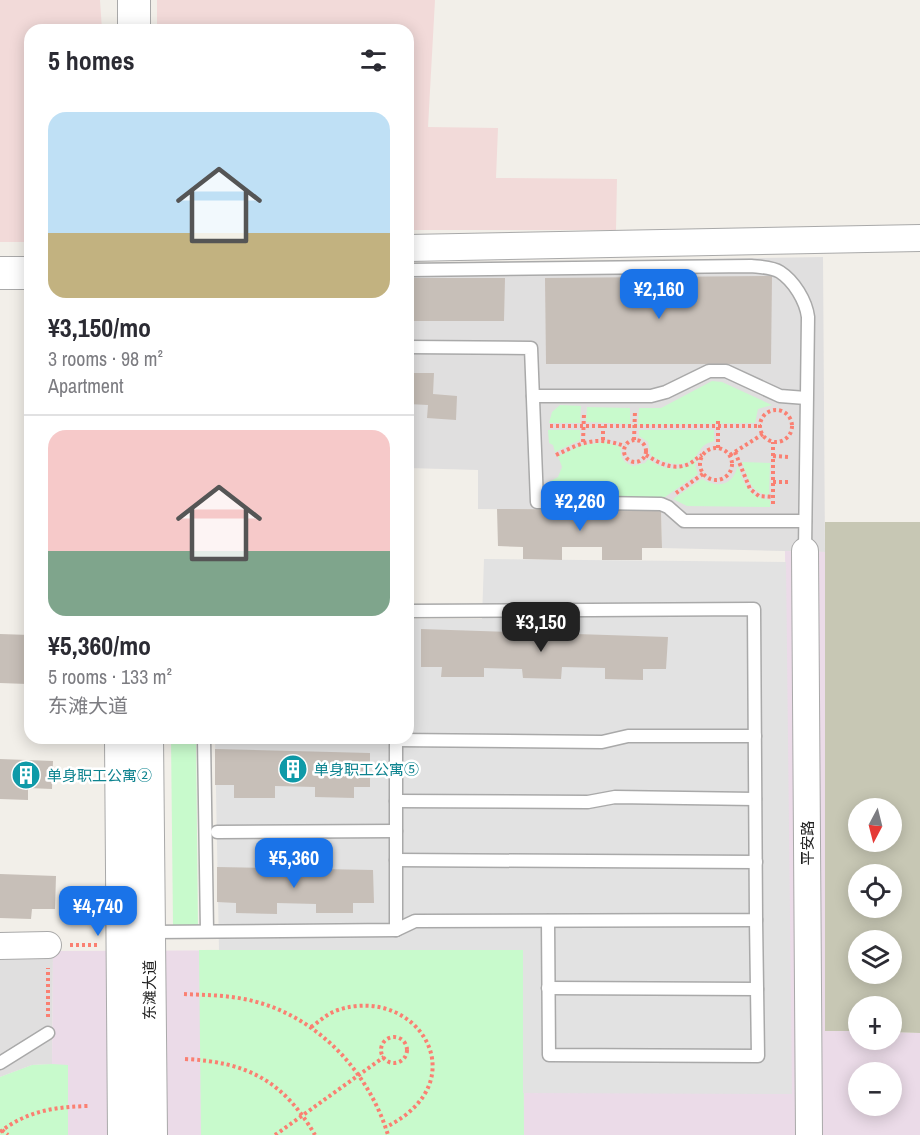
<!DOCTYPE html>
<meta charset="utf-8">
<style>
body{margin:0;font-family:"Archivo Narrow","Noto Sans SC",sans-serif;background:#f2f2f3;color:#2b2b33;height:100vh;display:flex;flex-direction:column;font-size:22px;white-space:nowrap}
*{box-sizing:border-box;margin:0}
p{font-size:20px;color:#7c7c81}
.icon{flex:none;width:33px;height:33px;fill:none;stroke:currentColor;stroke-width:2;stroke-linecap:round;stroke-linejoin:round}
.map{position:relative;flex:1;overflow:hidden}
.details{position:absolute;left:24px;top:24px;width:390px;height:720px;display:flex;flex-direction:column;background:#fff;border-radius:18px;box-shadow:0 3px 15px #0003}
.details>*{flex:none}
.needle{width:39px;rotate:187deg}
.controls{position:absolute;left:848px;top:798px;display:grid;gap:12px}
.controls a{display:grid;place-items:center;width:54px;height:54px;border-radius:50%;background:#fff;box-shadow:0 3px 15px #0003;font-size:30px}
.price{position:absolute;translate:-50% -51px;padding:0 14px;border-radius:12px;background:#1a73e8;color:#fff;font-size:20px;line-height:39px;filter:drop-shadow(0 2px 3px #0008)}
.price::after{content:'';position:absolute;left:50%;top:36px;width:18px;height:14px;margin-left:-9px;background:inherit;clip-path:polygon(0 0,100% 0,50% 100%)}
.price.current{background:#222;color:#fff}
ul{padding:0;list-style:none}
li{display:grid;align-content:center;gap:12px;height:318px;padding:0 24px}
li+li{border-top:2px solid #e1e1e2}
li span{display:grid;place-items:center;height:186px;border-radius:18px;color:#555}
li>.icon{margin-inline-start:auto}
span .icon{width:108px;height:108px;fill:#fffc;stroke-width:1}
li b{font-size:26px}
h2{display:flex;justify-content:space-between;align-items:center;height:72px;padding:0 24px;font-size:26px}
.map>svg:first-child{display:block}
.residential{fill:#e0dfdf}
.commercial{fill:#f2dad9}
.industrial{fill:#ebdbe8;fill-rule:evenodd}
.construction{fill:#c7c7b4;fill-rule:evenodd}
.park{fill:#c8facc}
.parking{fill:#e2e2e2}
.building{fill:#c7bfb8}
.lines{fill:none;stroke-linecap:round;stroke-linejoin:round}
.service-casing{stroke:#a9a9a9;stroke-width:15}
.minor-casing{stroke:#a9a9a9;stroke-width:28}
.tertiary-casing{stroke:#a9a9a9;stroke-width:34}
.path{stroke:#fa8072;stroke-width:4;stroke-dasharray:3 3;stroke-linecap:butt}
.service{stroke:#fff;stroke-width:12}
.minor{stroke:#fff;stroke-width:26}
.tertiary{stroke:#fff;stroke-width:32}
.labels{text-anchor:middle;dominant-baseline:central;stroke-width:5;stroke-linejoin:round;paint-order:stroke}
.culture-label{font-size:15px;fill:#0d838f;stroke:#fff;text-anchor:start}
.street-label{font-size:15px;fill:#222;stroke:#fff}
</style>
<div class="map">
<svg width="920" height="1135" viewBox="0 0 920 1135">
<rect width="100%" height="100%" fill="#f2efe9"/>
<g class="residential">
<polygon points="823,257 825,552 662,548 661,510 478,509 478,470 408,468 408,264"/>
<polygon points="0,936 53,951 52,1064 32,1065 0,1077"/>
</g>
<g class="commercial">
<polygon points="0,0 100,0 102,30 30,30 30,242 0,242"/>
<polygon points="157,0 435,0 428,127 498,128 496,178 617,179 616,230 408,230 408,30 157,30"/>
</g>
<path class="industrial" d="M785,551L825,552V1030L858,1031V1040H891V1032L920,1033V1135H0V1077L32,1065L52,1064L53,951L523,949L791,1094ZM858,1072H891V1106H858Z"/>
<path class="construction" d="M825,522H920V1033L891,1032V1006H858V1031H825ZM858,808H891V842H858ZM858,874H891V908H858ZM858,940H891V974H858Z"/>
<g class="park">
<polygon points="712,381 722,382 772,405 758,409 755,423 638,425 639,408 661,408"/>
<polygon points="560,405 581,406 580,423 549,423 552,412"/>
<polygon points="587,407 630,408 630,424 586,422"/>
<polygon points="548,430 580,430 580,440 555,452 553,445 549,443"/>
<path d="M639,430H714V441C701,445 703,447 696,456C686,471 663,462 651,456L648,442L639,436Z"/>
<path d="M606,442L621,447C620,458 623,462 633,466L645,463L648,459C664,471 681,472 697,460L695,465L698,474L665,497L562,498L552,490L549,482L558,477L562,467L558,456L582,445Z"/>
<path d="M742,462L770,463L769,495C750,493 748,478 742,462Z"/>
<path d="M738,465C743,483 749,497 770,500V507L687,506L673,499L702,479C720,489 733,485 738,465Z"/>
<polygon points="171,738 196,738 198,925 173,925"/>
<polygon points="523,949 524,1135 201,1135 199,950"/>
<polygon points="52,1064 68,1065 68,1135 0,1135 0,1077 32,1065"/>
</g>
<polygon class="parking" points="484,559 786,562 792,1094 523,1093 523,950 219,950 215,738 408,738 408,619 482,619"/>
<g class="building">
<polygon points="772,276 771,364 546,364 545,278"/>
<polygon points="408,278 505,278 504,321 408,321"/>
<polygon points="408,373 434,373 433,394 457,396 456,420 427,418 428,405 408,404"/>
<polygon points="497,509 661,510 662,548 642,548 642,560 602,560 602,547 562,547 562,560 523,559 523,547 498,546"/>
<polygon points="421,629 668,637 666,669 643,669 643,680 605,679 605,668 562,667 561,679 523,678 522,669 484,668 484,677 441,677 442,667 421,667"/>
<polygon points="0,634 30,635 30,667 27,666 27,684 0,683"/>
<polygon points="215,749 370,753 370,787 354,787 354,798 315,797 315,787 275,786 275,798 234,798 234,785 215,785"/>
<polygon points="0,759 53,761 52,789 28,788 28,800 0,799"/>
<polygon points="217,867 373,870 374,903 353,903 353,913 316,913 316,904 277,903 277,914 236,913 236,903 217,902"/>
<polygon points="0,874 56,876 55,909 32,909 31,919 0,918"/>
</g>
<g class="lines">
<g class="service-casing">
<g id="service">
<path d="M408,270L751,266C760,267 772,267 780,272C794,281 806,301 808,317L805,551"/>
<polyline points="408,347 531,348 537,502 661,504 668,507 684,521 805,521"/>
<polyline points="533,396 651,396 666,392 709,371 726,371 780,396 806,398"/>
<polyline points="204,738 207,931"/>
<polyline points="396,738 396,930"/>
<polyline points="396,740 602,742 628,736 755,736"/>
<polyline points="396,801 588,802 615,797 755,799"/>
<polyline points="217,832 396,831"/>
<polyline points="396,860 756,862"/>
<polyline points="548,921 549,1055 758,1056 756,920"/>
<polyline points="148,932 396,930 415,921 756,920 754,609 408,611"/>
<polyline points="548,988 757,989"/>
<polyline points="0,1063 48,1033"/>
</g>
</g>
<g class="minor-casing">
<g id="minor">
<polyline points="408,248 920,238"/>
<polyline points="805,551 809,1135"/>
<polyline points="0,946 48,945"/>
</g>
</g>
<g class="tertiary-casing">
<g id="tertiary">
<polyline points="134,0 134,30"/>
<polyline points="0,273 30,273"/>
<polyline points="121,738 124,1135"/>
<polyline points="147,738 151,1135"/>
</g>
</g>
<g class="path">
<circle cx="776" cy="426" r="16"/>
<polyline points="718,421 718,448"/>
<polyline points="550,426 761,426"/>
<circle cx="635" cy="451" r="11"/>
<polyline points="603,440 603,426"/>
<polyline points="634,440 635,411"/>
<polyline points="583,442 584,413"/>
<circle cx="716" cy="464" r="16"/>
<polyline points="735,452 750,489 759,496 773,497"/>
<path d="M556,455C583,442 595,436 625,446"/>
<path d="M646,455C659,463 673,471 689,464C694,461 697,458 702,455"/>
<polyline points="730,455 763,434"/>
<polyline points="773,456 790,457"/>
<polyline points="773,482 790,482"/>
<polyline points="676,493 703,474"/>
<polyline points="773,504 773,442"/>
<polyline points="70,945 98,945"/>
<path d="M184,994C204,995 224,995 244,999C313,1012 368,1069 388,1135"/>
<polyline points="48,1017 48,968"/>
<path d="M311,1027C320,1021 328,1013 338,1010C417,984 479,1081 386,1127"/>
<circle cx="394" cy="1050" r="13"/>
<path d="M185,1059C246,1062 283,1080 315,1135"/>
<polyline points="2,1130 8,1135"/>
<path d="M0,1132C27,1111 54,1107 88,1106"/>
<polyline points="275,1135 384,1057"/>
</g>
<use href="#service" class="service"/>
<use href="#minor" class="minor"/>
<use href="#tertiary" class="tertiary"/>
</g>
<defs>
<g id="building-disc" transform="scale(1.5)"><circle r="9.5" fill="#0f9aa8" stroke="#fff"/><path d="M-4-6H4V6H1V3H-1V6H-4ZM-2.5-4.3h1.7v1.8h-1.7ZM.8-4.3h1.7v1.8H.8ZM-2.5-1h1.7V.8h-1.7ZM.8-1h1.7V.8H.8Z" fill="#fff"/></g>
</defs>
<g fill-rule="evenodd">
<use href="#building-disc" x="293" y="769"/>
<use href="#building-disc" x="26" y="775"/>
</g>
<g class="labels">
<g class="culture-label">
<text x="314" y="769">单身职工公寓⑤</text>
<text x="47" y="775">单身职工公寓②</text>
</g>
<g class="street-label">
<text transform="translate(807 843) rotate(-90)">平安路</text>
<text transform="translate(149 990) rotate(-90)">东滩大道</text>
</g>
</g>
</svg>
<div class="controls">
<a><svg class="needle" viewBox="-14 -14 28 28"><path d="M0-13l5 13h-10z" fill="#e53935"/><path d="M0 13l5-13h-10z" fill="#7c7c81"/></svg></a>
<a><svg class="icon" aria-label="locate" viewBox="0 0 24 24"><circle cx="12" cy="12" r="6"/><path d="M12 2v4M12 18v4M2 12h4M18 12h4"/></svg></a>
<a><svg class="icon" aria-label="layers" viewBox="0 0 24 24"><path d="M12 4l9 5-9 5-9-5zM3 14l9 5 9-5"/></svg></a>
<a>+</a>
<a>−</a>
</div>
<b class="price" style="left:659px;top:320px">¥2,160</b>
<b class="price" style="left:580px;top:532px">¥2,260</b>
<b class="price current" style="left:541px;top:653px">¥3,150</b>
<b class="price" style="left:294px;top:889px">¥5,360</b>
<b class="price" style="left:98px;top:937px">¥4,740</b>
<section class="details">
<h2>5 homes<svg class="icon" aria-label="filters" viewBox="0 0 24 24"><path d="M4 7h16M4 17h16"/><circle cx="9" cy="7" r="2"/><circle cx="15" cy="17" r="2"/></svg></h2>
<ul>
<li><span style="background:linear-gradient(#bfe0f5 65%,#c2b280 0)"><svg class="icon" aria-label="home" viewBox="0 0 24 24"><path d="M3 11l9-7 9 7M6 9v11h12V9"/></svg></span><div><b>¥3,150/mo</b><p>3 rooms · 98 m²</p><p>Apartment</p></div></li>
<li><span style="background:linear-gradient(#f6c9c9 65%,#7fa58c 0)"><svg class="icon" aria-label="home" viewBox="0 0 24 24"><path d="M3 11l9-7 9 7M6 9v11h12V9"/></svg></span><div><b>¥5,360/mo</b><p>5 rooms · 133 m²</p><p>东滩大道</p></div></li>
</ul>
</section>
</div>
